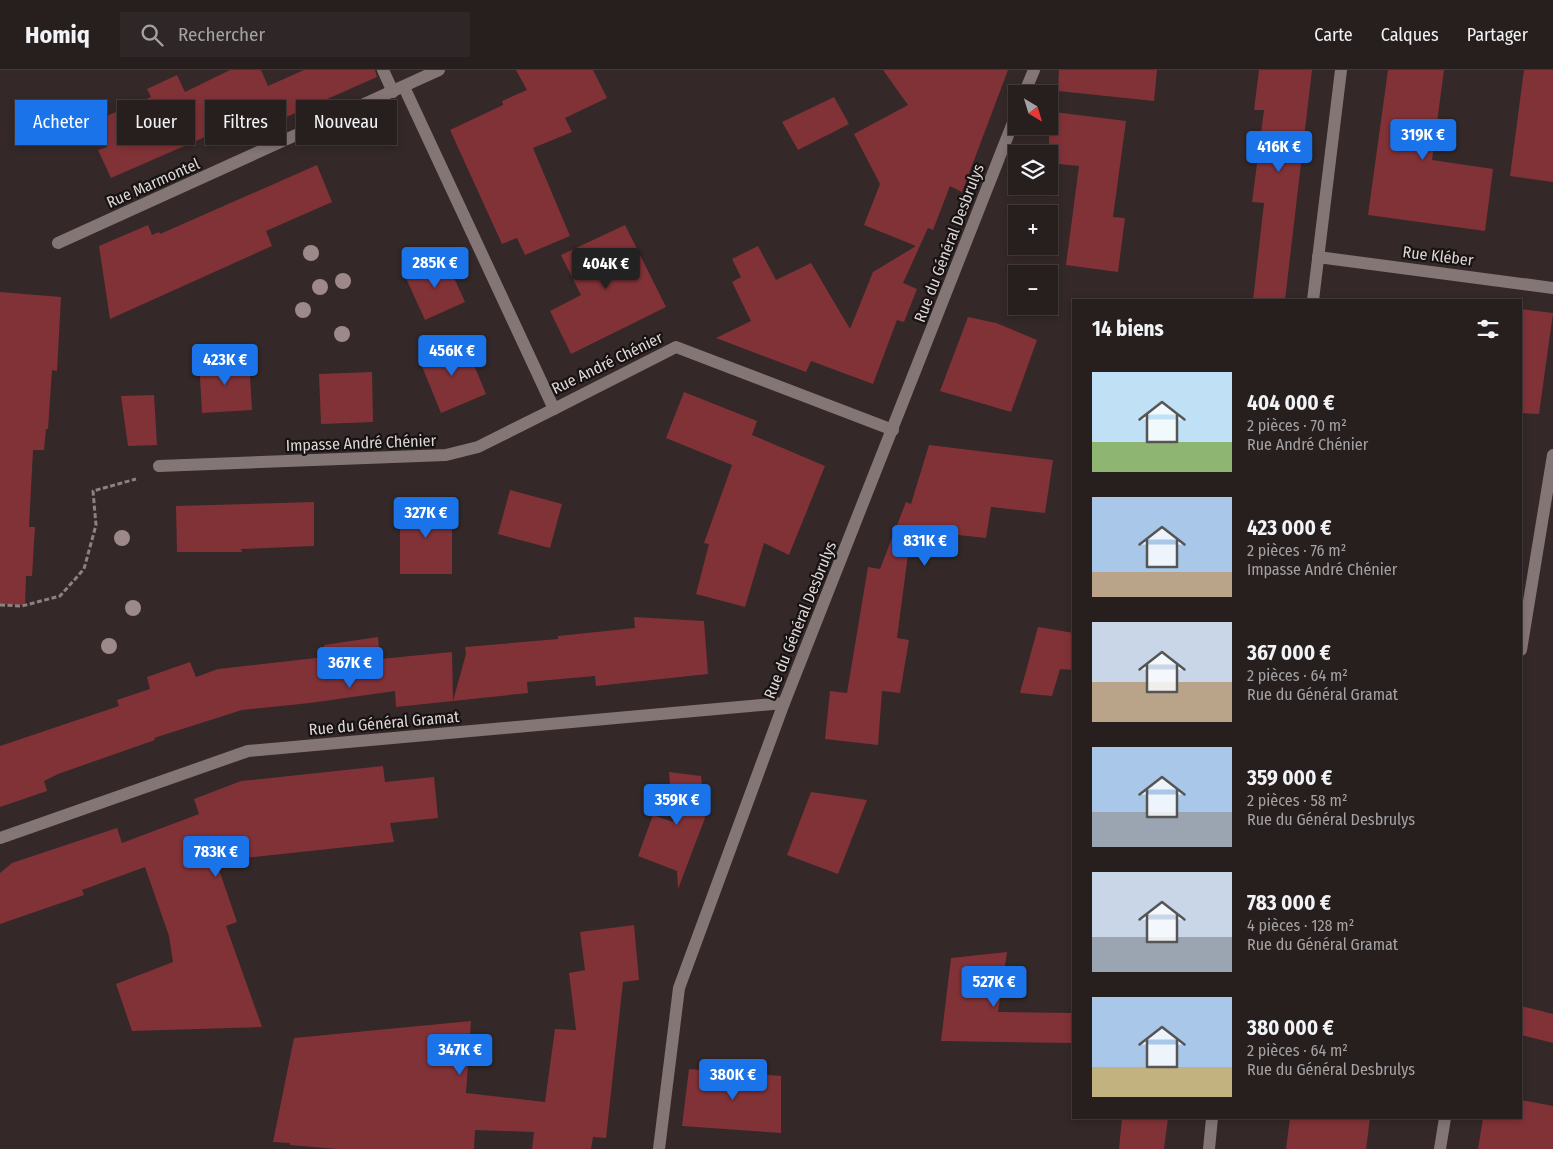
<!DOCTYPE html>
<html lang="fr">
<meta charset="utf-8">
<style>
body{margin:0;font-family:"Fira Sans Condensed",sans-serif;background:#2f2727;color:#f1f3f6;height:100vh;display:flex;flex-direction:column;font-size:19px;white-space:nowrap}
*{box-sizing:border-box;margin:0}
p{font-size:16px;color:#a4a2a4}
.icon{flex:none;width:28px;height:28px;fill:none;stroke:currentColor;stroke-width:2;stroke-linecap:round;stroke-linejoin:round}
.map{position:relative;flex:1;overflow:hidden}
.sheet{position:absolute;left:1072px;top:229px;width:450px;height:820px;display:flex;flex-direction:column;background:#271e1e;border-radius:0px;box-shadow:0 2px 8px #0003,0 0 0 1px #433c3c}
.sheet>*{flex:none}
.banner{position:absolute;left:15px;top:30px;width:475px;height:45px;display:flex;gap:10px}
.needle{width:32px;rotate:142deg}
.controls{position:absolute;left:1008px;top:15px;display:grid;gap:10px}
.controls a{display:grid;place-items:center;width:50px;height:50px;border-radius:0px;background:#271e1e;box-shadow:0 2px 8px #0003,0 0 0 1px #433c3c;font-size:25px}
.price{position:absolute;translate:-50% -42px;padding:0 11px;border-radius:5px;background:#1a73e8;color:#fff;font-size:16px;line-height:32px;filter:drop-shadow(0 1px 2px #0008)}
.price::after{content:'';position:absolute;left:50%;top:30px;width:15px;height:11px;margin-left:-8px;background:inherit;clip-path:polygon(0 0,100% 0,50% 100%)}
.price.on{background:#222;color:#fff}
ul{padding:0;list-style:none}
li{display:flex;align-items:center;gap:15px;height:125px;padding:0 20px}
li span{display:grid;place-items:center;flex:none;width:140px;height:100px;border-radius:0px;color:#555}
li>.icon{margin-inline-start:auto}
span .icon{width:60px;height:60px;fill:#fffc;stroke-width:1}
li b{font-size:21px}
h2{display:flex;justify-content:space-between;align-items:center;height:60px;padding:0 20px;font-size:21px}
.chip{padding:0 18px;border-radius:0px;background:#271e1e;box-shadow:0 2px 8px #0003,0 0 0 1px #433c3c;font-size:18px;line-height:45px}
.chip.on{background:#1a73e8;color:#fff}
header{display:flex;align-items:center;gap:30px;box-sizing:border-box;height:70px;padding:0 25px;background:#271e1e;border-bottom:1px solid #433c3c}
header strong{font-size:24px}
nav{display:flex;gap:28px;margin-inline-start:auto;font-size:18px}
.search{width:350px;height:45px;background:#2f2727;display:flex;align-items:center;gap:12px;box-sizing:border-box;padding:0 18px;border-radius:0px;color:#a4a2a4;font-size:19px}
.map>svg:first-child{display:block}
.building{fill:#813237}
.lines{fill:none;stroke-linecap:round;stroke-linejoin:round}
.path{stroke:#8c8282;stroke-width:3;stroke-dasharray:5 2.5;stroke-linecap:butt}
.minor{stroke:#857676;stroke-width:12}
.tree{fill:#9d8989}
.labels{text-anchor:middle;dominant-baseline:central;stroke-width:4.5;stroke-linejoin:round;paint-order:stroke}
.street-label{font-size:16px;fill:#dfd7d7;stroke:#181313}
</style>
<header>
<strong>Homiq</strong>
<div class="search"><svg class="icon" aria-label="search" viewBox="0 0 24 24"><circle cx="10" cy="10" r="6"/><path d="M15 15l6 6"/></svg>Rechercher</div>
<nav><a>Carte</a><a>Calques</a><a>Partager</a></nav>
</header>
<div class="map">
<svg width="1553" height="1079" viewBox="0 0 1553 1079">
<rect width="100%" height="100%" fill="#342828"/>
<g class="building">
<polygon points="230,0 261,0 268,16 304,0 375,0 377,7 282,49 276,36 111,108 98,80 107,77 95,51 151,27 147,19 177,5 185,22"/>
<polygon points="516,0 593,0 607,28 565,48 572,62 533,78 570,166 525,185 517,168 502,174 450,60 503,35 502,31 527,20"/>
<polygon points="883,0 1008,0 962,122 950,116 933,160 928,158 903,213 917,219 904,252 897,250 873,314 811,291 806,302 716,268 751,251 732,212 741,207 732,189 758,176 776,210 811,193 850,259 873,202 916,176 864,155 880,114 854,64 908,35"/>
<polygon points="1059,0 1157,0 1154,31 1058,21"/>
<polygon points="1259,0 1312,0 1285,230 1253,230 1264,133 1252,132 1264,40 1254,40"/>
<polygon points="1388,0 1444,0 1432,90 1493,99 1485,161 1368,145"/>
<polygon points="1524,0 1553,0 1553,112 1510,106"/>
<polygon points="834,27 849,54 798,80 782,52"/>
<polygon points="1054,42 1126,51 1113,147 1125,148 1118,202 1066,195 1079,96 1049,93 1049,63 1051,63"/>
<polygon points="317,95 332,132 266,161 272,176 110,249 99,176 148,155 152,165 159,162 160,164"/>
<polygon points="625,155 666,237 571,284 550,241 581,225 561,185"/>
<polygon points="445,188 465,232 425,250 405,206"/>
<polygon points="0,222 61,227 57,301 52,300 48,359 46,359 44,380 33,380 29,457 35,457 32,506 26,506 25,535 0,534"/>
<polygon points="1521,239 1553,243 1539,344 1521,343"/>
<polygon points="968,247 996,253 1037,270 1011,342 940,321"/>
<polygon points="464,271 486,324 441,343 419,289"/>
<polygon points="249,289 252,340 202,343 199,291"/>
<polygon points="372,302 373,352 321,354 319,304"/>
<polygon points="684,322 757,351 752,365 825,396 789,485 764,473 745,537 696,524 709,474 704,473 732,395 666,368"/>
<polygon points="154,325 157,375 128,376 121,326"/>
<polygon points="929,375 1053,390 1045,443 991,437 986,468 940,463 931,486 909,477 897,568 909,570 900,623 882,621 878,675 825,669 830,621 847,623 868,497 880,499 906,432 911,434"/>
<polygon points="510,420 562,434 550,478 498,464"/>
<polygon points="314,432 314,476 241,479 242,482 177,482 176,436"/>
<polygon points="400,434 452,435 452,504 400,504"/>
<polygon points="634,547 704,551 708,604 596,616 595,606 527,612 528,623 396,637 395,621 310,633 242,640 154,668 155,670 58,704 44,711 47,721 0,737 0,676 119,636 117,630 150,619 147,607 190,592 196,607 218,599 325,587 324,575 378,567 380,589 452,582 453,631 466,584 465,577 558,569 558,566 635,558"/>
<polygon points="1038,557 1074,563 1074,600 1060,599 1052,626 1020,623"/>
<polygon points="383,696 385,712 434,707 438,748 390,753 394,772 216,791 237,852 226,856 262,957 132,961 116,914 173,892 169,866 145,797 82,820 84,825 0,854 0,803 12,793 117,758 122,773 199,744 194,729 241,711"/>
<polygon points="669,702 701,706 705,748 678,819 677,801 638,786 653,745 673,752"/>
<polygon points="811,722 867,730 838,804 787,785"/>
<polygon points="634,855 639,910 623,912 606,1068 593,1067 591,1079 532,1079 534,1062 475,1060 474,1079 338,1079 290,1075 290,1073 273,1072 294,968 471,951 466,1023 545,1032 555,959 576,960 569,903 585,900 580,862"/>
<polygon points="1007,882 998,942 1074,943 1074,973 941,971 951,888"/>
<polygon points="1521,936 1553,944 1553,973 1521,965"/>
<polygon points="689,999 781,1006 781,1063 682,1056"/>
<polygon points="1521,1030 1553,1036 1553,1079 1478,1079 1483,1048 1521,1048"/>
<polygon points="1122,1048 1168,1048 1164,1079 1119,1079"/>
<polygon points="1290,1048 1370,1048 1366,1079 1286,1079"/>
</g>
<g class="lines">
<polyline class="path" points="0,535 22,536 60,526 84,499 96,455 93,421 136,409"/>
<g class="minor">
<polyline points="383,0 393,22"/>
<polyline points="404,17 554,339 676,277 893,360"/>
<polyline points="1024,24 1034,0"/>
<polyline points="58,173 439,0"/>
<polyline points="1318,187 1553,218"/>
<polyline points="1313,230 1341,0"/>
<polyline points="159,396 446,385 478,377 554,339"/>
<polyline points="1521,580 1553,385"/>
<polyline points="0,768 248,681 784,633"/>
<polyline points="659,1079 679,918 784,633 1016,45"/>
<polyline points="1209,1079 1212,1048"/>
<polyline points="1440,1079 1445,1048"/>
</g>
</g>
<g class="tree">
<circle cx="311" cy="183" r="8"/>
<circle cx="343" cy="211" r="8"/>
<circle cx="320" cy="217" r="8"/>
<circle cx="303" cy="240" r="8"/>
<circle cx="342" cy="264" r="8"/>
<circle cx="122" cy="468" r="8"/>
<circle cx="133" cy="538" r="8"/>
<circle cx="109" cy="576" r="8"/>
</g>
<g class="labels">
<g class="street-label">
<text transform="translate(153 113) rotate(-24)">Rue Marmontel</text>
<text transform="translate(949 173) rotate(-69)">Rue du Général Desbrulys</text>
<text transform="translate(1438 186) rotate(7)">Rue Kléber</text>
<text transform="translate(607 293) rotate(-26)">Rue André Chénier</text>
<text transform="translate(361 373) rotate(-2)">Impasse André Chénier</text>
<text transform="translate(800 550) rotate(-68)">Rue du Général Desbrulys</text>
<text transform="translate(384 653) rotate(-5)">Rue du Général Gramat</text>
</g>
</g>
</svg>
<div class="controls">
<a><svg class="needle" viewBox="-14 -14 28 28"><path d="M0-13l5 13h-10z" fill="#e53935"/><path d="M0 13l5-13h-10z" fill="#a4a2a4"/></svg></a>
<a><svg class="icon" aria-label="layers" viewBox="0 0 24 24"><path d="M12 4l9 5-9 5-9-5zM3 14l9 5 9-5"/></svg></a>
<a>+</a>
<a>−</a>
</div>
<b class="price" style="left:1423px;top:91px">319K €</b>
<b class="price" style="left:1279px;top:103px">416K €</b>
<b class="price" style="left:435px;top:219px">285K €</b>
<b class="price on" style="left:606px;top:220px">404K €</b>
<b class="price" style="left:452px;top:307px">456K €</b>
<b class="price" style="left:225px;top:316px">423K €</b>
<b class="price" style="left:426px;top:469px">327K €</b>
<b class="price" style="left:925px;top:497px">831K €</b>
<b class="price" style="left:350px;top:619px">367K €</b>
<b class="price" style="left:677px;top:756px">359K €</b>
<b class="price" style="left:216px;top:808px">783K €</b>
<b class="price" style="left:994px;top:938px">527K €</b>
<b class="price" style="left:460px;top:1006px">347K €</b>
<b class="price" style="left:733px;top:1031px">380K €</b>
<div class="banner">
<a class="chip on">Acheter</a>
<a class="chip">Louer</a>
<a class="chip">Filtres</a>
<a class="chip">Nouveau</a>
</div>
<section class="sheet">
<h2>14 biens<svg class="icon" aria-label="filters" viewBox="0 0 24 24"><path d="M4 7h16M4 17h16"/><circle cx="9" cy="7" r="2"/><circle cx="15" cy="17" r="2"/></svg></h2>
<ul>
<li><span style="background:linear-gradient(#bfe0f5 70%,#8fb573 0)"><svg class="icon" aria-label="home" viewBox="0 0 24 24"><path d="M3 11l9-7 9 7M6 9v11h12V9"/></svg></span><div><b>404 000 €</b><p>2 pièces · 70 m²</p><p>Rue André Chénier</p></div></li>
<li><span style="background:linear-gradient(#a9c7e8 75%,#b9a48a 0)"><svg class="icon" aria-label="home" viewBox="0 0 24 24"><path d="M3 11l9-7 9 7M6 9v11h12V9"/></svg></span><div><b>423 000 €</b><p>2 pièces · 76 m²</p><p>Impasse André Chénier</p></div></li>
<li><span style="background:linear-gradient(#c9d6e8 60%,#b9a48a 0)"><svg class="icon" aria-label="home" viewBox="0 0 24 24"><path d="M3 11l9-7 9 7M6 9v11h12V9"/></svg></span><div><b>367 000 €</b><p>2 pièces · 64 m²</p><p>Rue du Général Gramat</p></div></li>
<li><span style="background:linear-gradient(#a9c7e8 65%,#9aa5b1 0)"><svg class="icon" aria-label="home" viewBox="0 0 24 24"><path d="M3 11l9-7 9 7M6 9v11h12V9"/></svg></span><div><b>359 000 €</b><p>2 pièces · 58 m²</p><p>Rue du Général Desbrulys</p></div></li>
<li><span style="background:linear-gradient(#c9d6e8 65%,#9aa5b1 0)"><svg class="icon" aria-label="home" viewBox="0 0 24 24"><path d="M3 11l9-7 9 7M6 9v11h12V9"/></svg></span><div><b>783 000 €</b><p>4 pièces · 128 m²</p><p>Rue du Général Gramat</p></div></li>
<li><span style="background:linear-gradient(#a9c7e8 70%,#c2b280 0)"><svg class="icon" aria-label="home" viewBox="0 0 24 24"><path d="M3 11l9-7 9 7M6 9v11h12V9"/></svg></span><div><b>380 000 €</b><p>2 pièces · 64 m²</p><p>Rue du Général Desbrulys</p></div></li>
</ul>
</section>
</div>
